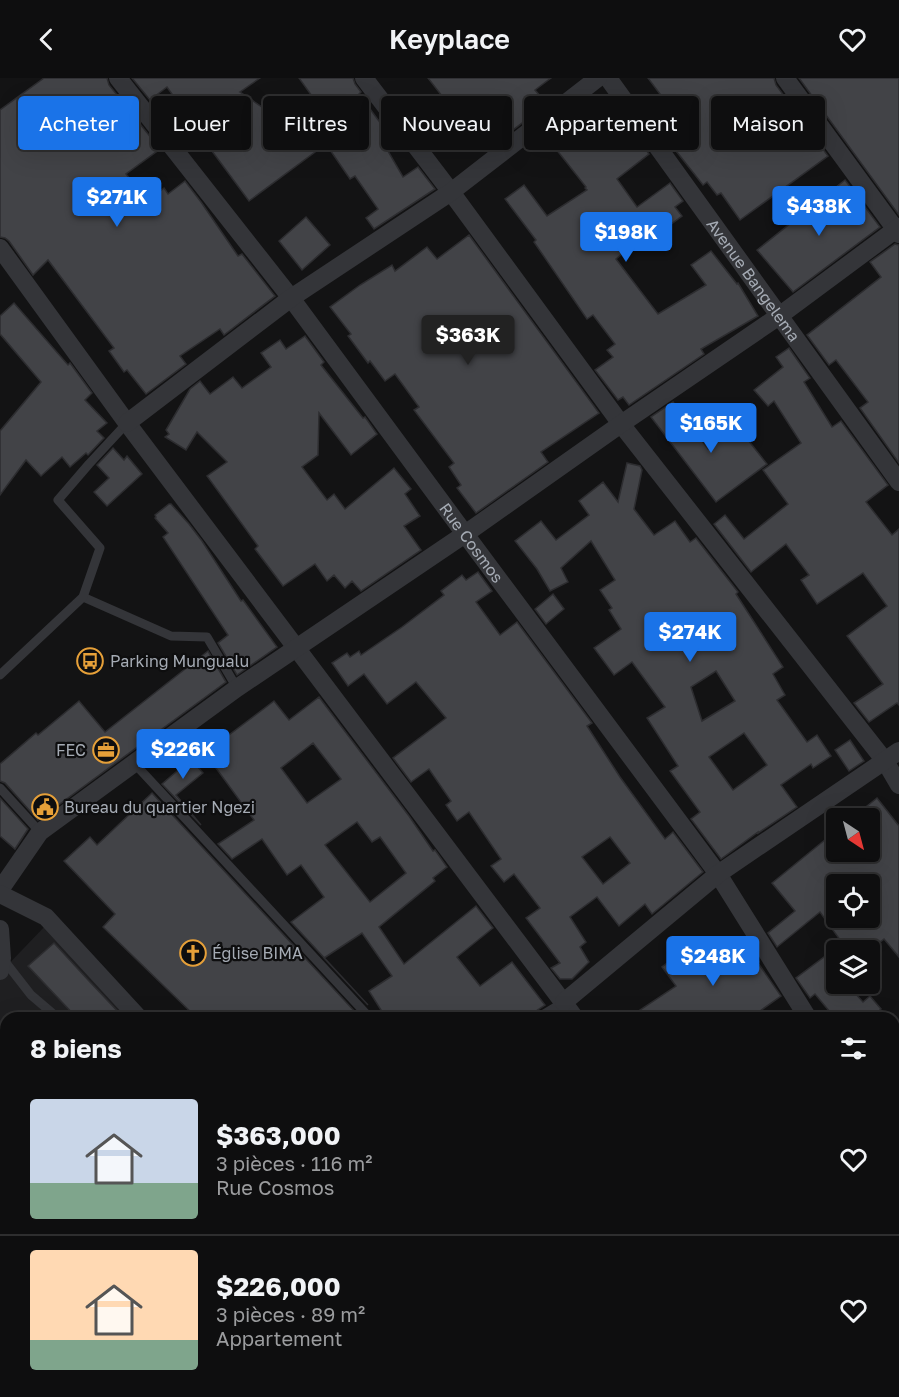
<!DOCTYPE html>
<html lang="fr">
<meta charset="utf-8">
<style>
body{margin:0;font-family:"Golos Text",sans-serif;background:#1c1c1d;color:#f1f3f6;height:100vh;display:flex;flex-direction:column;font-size:22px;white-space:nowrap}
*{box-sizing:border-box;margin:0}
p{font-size:20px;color:#9b9c9e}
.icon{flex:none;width:33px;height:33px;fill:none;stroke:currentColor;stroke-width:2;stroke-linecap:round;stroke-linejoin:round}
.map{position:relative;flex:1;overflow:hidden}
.panel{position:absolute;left:0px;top:934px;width:900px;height:386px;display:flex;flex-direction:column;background:#0e0e0f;border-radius:18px 18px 0 0;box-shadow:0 6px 24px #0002,0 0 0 2px #2e2e2f}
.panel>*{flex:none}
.hud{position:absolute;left:18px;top:18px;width:864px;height:54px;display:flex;gap:12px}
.needle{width:39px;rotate:144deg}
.tools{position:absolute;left:826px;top:730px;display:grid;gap:12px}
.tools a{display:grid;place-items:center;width:54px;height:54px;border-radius:6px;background:#0e0e0f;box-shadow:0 6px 24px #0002,0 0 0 2px #2e2e2f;font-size:30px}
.price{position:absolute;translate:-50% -51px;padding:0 14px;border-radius:6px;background:#1a73e8;color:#fff;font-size:20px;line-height:39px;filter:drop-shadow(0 2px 3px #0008)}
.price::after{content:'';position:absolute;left:50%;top:36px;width:18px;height:14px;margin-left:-9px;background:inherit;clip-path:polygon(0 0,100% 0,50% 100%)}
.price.on{background:#222;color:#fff}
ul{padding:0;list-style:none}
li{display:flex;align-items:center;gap:18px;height:150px;padding:0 30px}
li+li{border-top:2px solid #2e2e2f}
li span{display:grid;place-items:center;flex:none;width:168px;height:120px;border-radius:6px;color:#555}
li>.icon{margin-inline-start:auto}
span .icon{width:72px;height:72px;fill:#fffc;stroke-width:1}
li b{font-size:26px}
h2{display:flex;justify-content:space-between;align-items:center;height:72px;padding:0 30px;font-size:26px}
.pill{padding:0 21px;border-radius:6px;background:#0e0e0f;box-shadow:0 6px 24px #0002,0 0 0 2px #2e2e2f;font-size:21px;line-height:54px}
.pill.on{background:#1a73e8;color:#fff}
header{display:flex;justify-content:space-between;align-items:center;height:78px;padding:0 30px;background:#0e0e0f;font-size:27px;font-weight:600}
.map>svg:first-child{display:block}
.built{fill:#1f1f21}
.building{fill:#424347;stroke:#2d2d30;stroke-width:1.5;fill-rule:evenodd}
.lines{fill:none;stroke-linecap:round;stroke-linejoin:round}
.service{stroke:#343539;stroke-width:9}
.minor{stroke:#343539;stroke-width:18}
.labels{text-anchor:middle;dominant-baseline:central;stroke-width:4.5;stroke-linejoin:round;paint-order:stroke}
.street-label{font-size:16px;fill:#a5abb4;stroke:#0e0e0f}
.poi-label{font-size:16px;fill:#a5abb4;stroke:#0e0e0f;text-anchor:start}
</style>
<header><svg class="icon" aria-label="back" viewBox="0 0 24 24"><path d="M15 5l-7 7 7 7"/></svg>Keyplace<svg class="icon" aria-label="heart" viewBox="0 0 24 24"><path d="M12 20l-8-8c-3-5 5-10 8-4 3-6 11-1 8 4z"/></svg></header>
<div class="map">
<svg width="899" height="1319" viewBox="0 0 899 1319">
<rect width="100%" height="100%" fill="#131314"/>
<polygon class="built" points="47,846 133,940 6,940 6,1314 473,1314 478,1319 0,1319 0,895"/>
<g class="building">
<polygon points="44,0 107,0 109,7 160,71 126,96 147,123 164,110 168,116 185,103 201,124 238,178 242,176 275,218 224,257 220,251 180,278 186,286 146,316 127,292 124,294 109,273 114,270 48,182 33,197 9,163 5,160 0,159 0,32"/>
<polygon points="132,0 260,0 240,14 306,59 330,43 299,0 353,0 355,6 361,14 359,16 393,62 385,68 403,99 418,89 435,111 374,151 366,140 378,131 355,98 350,101 326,66 249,123 206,65 207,65 167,9 150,22"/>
<polygon points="428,0 551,0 535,12 547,26 488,71 457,29 453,32"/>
<polygon points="648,0 774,0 776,7 828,78 740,142 721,115 717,117 707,104 703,107 661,54 678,40"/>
<polygon points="799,0 899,0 899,137"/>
<polygon points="617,32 649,76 617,101 637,129 670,105 683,123 675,129 682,138 651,161 647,155 616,181 658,236 706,207 691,187 711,173 737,206 738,205 758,238 701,271 704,276 629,327 623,319 618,322 595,292 613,279 607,272 615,266 593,237 587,241 534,164 536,162 505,121 524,107 547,138 587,112 585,110 586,109 544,56 562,42 577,60"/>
<polygon points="845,102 880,149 793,214 757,172"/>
<polygon points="306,139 330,167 302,192 279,163"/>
<polygon points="469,157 599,335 541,374 548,384 476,435 457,410 461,407 449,389 454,385 414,332 419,329 395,296 385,303 370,283 368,285 348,258 351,256 330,229 360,207 392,187 395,193 427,169 437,181"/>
<polygon points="895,166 899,167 899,385 860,330 868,324 836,282 829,287 807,257 881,199 870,184"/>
<polygon points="14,225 68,287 70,285 92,315 85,322 107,345 97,353 104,360 88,377 86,375 70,389 62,379 41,398 26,382 0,417 0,353 41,304 0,256 0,238"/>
<polygon points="305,258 324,284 321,287 363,340 365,339 377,356 351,377 319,335 318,377 302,389 327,422 334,416 345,431 394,390 411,411 405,416 420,438 404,448 421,472 361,513 352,503 345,510 334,497 327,503 315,486 283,508 255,471 258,468 207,398 227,384 197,354 186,372 165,359 169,356 166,352 190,311 200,303 210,316 233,299 242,310 271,289 261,275 280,262 286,271"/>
<polygon points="789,270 810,300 804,304 832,349 841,343 888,407 866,424 892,457 899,451 899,627 897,625 869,644 854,625 883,606 847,558 887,528 863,495 817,526 801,502 809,497 786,466 751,494 714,446 725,437 744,461 788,426 763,392 801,365 774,323 768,328 754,312 783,289 776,279"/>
<polygon points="673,324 708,371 737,348 767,386 716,424 651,339"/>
<polygon points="113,370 124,382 127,378 142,396 107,428 94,414 109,400 97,387"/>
<path d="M627,385L640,388L642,392L634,431L654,457L675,443L690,464L696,460L738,514L736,516L783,589L773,596L785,617L777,622L807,664L817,657L831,678L813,690L811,686L781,707L797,729L758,755V754L721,781L691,741L700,734L670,693L678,688L647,640L665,629L632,584L614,597L594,570L621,551L609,532L612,530L600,512L615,502L591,463L561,490L568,504L550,513L537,491L515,463L541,443L556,462L589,437L579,423L603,404L618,424ZM716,593L735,623L702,643L691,609ZM744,655L767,687L733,712L709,679Z"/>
<polygon points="169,426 171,426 189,446 202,463 241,523 243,522 277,569 237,597 218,565 228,557 163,459 168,455 155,440 156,439 155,437"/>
<path d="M478,494L492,513L476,524L500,557L517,544L592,645L587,648L620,699L665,761L673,754L703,794L652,836L645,826L619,848L597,819L570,839L586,864L580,869L589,884L572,901H560L551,890L560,885L526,840L540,830L514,796L504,804L491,788L501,781L469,734L457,743L446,727L451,723L429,691L411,704L393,680L446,640L416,604L387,626L364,596L348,608L332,585L347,575L350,579L359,573L361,577L402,549L444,517L441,513L462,497L466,502ZM610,759L630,785L603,806L582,779Z"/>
<polygon points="553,516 564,531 546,546 535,531"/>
<polygon points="208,573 226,604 38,742 5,705 0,703 0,686 36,655 38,657 79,623 105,654"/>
<path d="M319,619L409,738L433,773L435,772L447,789L433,800L435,803L379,849L404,886L476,828L493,850L457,879L480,908L512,884L545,927L533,935L530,940H386L369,913L392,898L362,855L324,880L368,927L291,844L324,819L301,787L287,797L262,761L232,781L218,766L254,742L205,675L274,623L289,642ZM313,665L341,701L307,725L281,690ZM357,744L372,764L380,759L406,795L370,824L325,767Z"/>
<polygon points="850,662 864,683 849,693 835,672"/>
<polygon points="191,681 203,695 176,717 201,747 162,706"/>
<polygon points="152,715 358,937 353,940 197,940 103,849 115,836 64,783 90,759 97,767"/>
<polygon points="0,720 28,751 15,771 0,758"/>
<path d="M877,720L899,748V879L884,861L869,873H848L820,834L777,869L768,855L795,833L772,805L837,752V774H870V741H851ZM837,807H870V840H837Z"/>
<polygon points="744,864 759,884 758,885 781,918 750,940 628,940 676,908 662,889 694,865 711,887"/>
<polygon points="54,865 89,903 124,940 77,940 28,888"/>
<polygon points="824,879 837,894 837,906 847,906 863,924 870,918 881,931 874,937 877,940 835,940 815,916 810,920 796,900"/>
</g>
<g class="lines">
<g class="service">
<polyline points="83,519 171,558 207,559 237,610"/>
<polyline points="0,597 83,519 100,470 58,422 89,386 127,345"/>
<polyline points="134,685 370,940"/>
<polyline points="0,710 40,754"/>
<polyline points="3,881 31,917 58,940"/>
<polyline points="537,940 564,924"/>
</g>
<g class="minor">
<path id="s1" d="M118,0L291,220L465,456L718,796L808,940"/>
<polyline points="364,0 451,114 621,346 885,683 899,707"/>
<path id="s2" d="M608,0L899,404"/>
<polyline points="785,0 899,156"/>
<polyline points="0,170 127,345 575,940"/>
<polyline points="127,345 291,220 451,114 598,0"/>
<polyline points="0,812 40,754 237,610 465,456 621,346 779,238 899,149"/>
<polyline points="0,816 46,839 139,940"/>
<polyline points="0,851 2,880 0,893"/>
<polyline points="564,924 718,796 899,673"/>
<polyline points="894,1040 899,1036"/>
<polyline points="894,1073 899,1079"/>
<polyline points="483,1314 488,1319"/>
<polyline points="840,1314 844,1319"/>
<polyline points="509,1319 516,1314"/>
</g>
</g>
<defs>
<g id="bus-ring" transform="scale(1.35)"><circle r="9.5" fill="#0e0e0f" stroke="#e6a039" stroke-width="1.5"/><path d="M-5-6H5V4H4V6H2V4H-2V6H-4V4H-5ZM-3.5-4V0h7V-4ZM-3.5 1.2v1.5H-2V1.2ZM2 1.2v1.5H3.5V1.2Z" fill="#e6a039"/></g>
<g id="office-ring" transform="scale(1.35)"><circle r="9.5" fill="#0e0e0f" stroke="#e6a039" stroke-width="1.5"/><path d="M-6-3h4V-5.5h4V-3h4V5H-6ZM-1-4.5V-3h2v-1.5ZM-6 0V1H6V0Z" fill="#e6a039"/></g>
<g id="civic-ring" transform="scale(1.35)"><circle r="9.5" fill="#0e0e0f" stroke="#e6a039" stroke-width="1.5"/><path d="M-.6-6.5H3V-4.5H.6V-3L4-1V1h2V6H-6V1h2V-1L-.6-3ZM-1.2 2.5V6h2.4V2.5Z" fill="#e6a039"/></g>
<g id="church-ring" transform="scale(1.35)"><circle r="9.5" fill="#0e0e0f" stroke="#e6a039" stroke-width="1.5"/><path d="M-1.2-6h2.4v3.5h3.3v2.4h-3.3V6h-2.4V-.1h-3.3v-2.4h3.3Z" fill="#e6a039"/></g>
</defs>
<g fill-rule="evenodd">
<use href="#bus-ring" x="90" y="583"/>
<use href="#office-ring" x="106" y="672"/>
<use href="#civic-ring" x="45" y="729"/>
<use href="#church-ring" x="193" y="875"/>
</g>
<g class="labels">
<g class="street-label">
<text stroke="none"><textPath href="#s2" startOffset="249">Avenue Bangelema</textPath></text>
<text stroke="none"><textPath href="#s1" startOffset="584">Rue Cosmos</textPath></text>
</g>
<g class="poi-label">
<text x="110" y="583">Parking Mungualu</text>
<text x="86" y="672" text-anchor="end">FEC</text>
<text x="64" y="729">Bureau du quartier Ngezi</text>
<text x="212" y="875">Église BIMA</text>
</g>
</g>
</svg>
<div class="tools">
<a><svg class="needle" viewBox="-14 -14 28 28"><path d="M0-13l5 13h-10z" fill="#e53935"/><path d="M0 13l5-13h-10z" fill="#9b9c9e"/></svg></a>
<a><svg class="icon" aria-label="locate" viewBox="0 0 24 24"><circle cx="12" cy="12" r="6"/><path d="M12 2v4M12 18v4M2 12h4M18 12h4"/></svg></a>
<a><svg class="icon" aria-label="layers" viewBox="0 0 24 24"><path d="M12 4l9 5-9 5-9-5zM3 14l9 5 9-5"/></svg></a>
</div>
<b class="price" style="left:117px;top:150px">$271K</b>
<b class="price" style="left:819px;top:159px">$438K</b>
<b class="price" style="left:626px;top:185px">$198K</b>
<b class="price on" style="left:468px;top:288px">$363K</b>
<b class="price" style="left:711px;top:376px">$165K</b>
<b class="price" style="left:690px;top:585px">$274K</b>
<b class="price" style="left:183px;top:702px">$226K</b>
<b class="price" style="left:713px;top:909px">$248K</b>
<div class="hud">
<a class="pill on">Acheter</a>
<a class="pill">Louer</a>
<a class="pill">Filtres</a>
<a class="pill">Nouveau</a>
<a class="pill">Appartement</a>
<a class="pill">Maison</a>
</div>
<section class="panel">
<h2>8 biens<svg class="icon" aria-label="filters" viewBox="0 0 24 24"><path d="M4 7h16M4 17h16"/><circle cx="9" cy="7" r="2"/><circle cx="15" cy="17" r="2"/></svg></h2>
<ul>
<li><span style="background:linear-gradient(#c9d6e8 70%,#7fa58c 0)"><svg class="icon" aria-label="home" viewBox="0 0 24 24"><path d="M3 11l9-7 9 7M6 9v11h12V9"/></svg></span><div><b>$363,000</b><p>3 pièces · 116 m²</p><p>Rue Cosmos</p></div><svg class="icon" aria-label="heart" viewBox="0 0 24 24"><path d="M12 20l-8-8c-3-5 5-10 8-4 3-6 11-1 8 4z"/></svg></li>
<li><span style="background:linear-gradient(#ffd9b3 75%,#7fa58c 0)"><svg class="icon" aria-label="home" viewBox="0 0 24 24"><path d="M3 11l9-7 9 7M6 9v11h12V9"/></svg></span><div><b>$226,000</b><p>3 pièces · 89 m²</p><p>Appartement</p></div><svg class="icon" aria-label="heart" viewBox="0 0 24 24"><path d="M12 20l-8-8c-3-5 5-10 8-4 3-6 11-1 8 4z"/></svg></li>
</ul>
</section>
</div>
